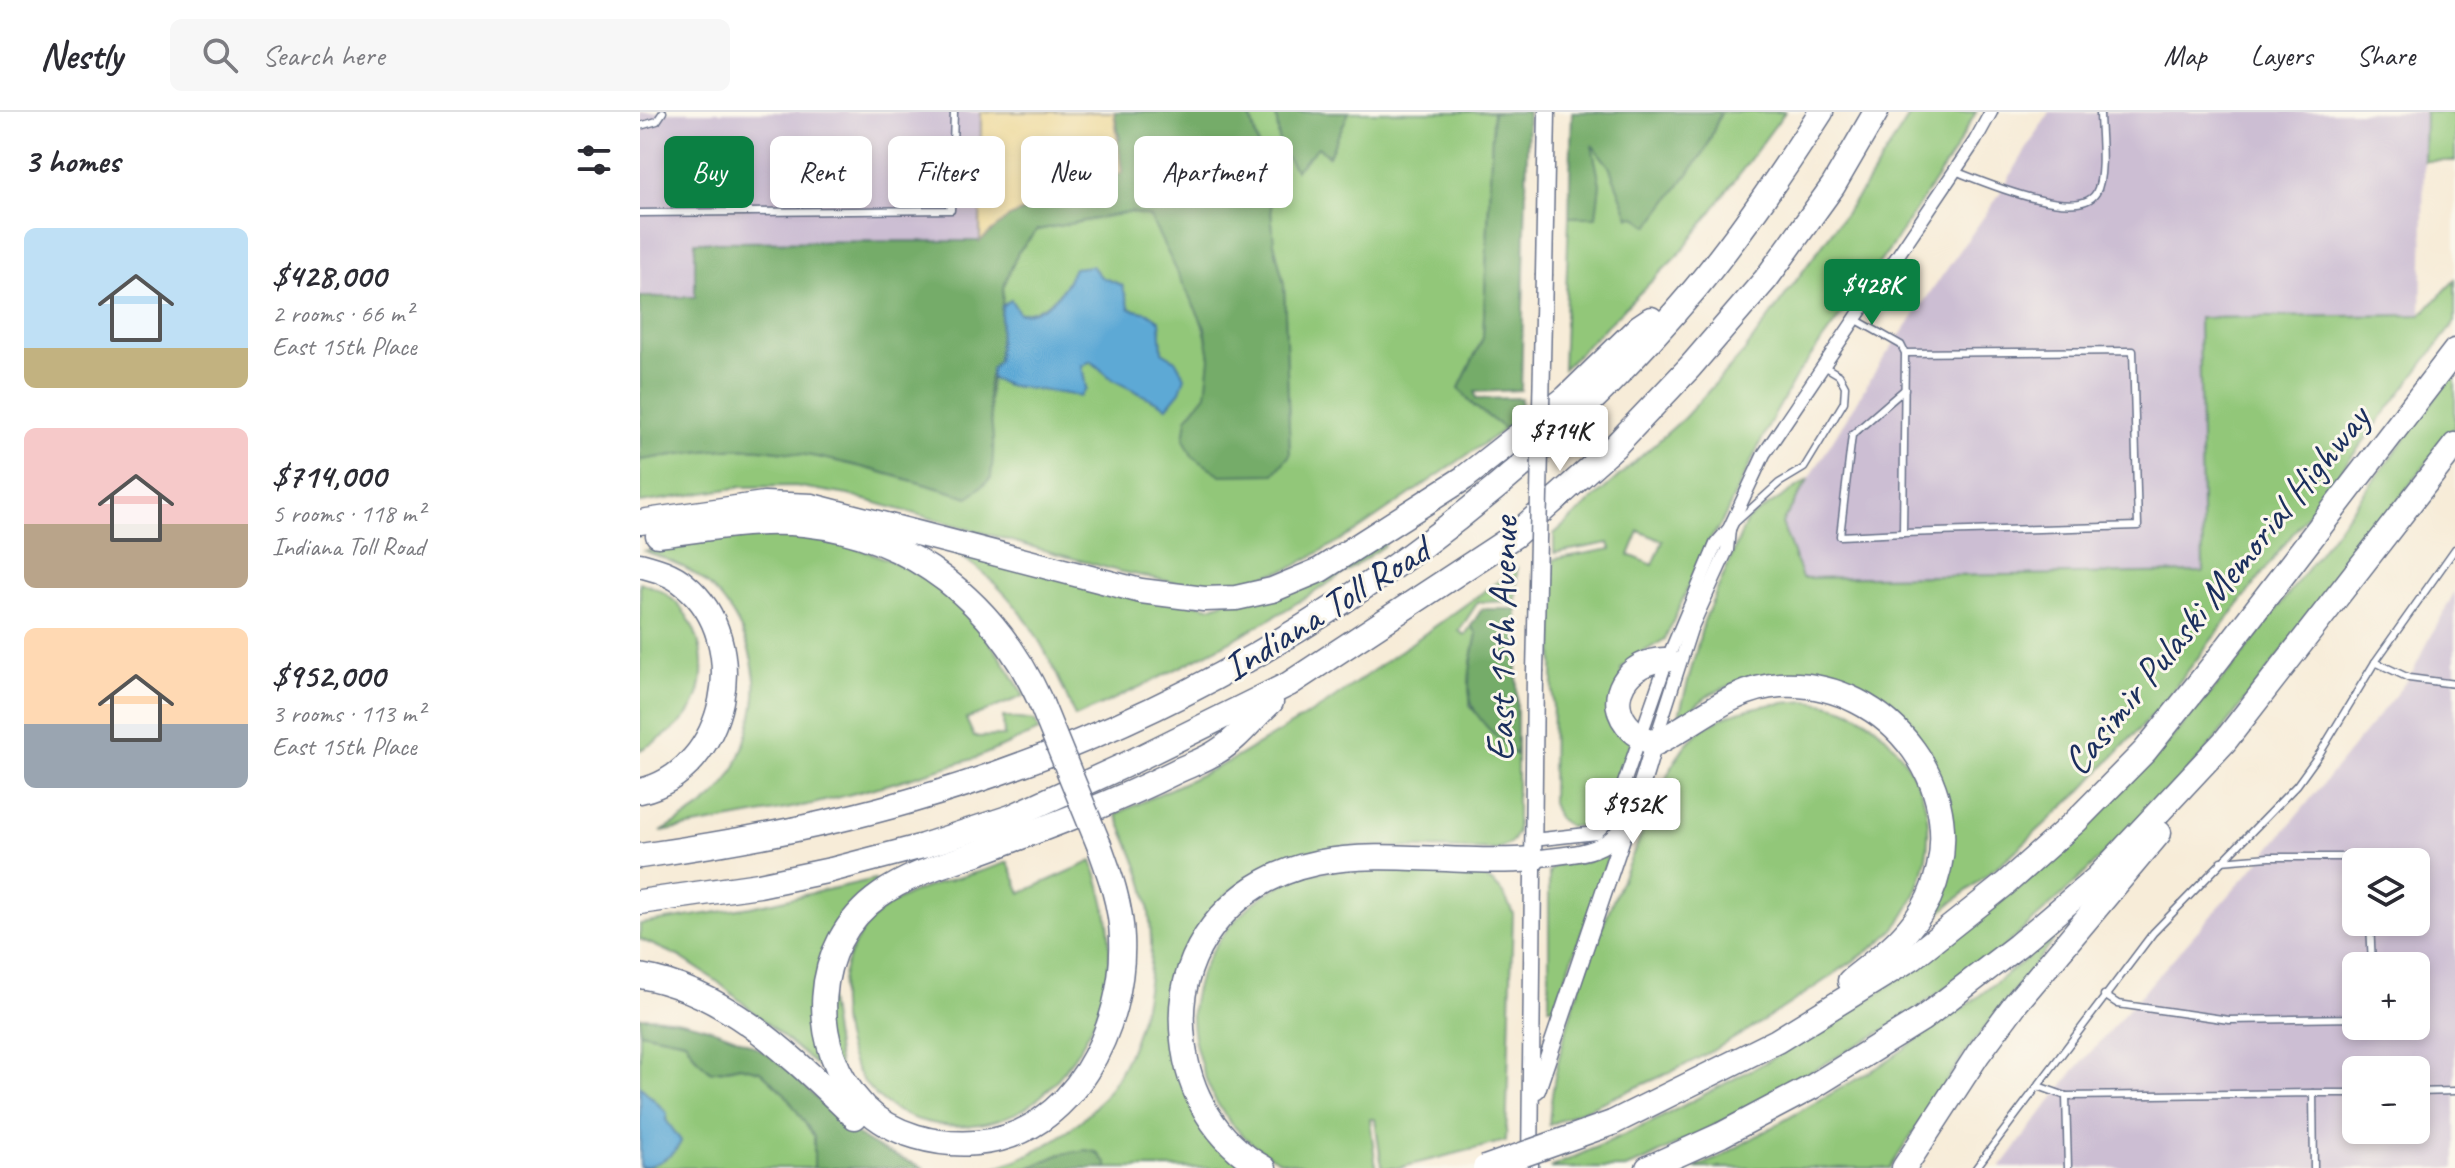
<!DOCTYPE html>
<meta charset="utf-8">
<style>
body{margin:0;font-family:Caveat,sans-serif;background:#f7f7f7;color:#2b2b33;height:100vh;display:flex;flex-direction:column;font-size:30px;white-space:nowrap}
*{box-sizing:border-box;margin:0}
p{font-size:26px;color:#7c7c81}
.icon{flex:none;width:44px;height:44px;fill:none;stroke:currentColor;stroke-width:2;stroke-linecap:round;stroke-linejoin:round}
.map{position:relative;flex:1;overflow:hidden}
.sheet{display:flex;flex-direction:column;background:#fff;width:640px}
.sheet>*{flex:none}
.guide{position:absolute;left:24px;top:24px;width:760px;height:72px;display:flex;gap:16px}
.controls{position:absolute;left:1702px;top:736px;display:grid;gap:16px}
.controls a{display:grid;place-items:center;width:88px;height:88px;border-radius:12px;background:#fff;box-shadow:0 4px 12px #0003;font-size:40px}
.price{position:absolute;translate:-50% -68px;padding:0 18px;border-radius:8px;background:#fff;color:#222;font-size:26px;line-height:52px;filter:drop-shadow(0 2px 4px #0008)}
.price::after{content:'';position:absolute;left:50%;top:48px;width:24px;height:18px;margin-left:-12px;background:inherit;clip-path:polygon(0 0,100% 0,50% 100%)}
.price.current{background:#0b8043;color:#fff}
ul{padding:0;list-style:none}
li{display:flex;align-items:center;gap:24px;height:200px;padding:0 24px}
li span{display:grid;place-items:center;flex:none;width:224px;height:160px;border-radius:12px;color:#555}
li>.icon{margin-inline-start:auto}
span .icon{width:96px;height:96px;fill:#fffc;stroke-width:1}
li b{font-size:34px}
h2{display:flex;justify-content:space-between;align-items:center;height:96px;padding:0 24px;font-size:34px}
.pill{padding:0 28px;border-radius:12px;background:#fff;box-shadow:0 4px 12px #0003;font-size:28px;line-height:72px}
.pill.current{background:#0b8043;color:#fff}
header{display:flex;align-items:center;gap:48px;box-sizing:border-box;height:112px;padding:0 40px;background:#fff;border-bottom:2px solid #e1e1e2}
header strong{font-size:38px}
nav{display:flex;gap:44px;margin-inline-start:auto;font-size:28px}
.search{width:560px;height:72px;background:#f7f7f7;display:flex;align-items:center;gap:20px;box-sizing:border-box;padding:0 28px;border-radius:12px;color:#7c7c81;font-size:30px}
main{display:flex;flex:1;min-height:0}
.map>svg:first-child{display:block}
.industrial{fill:#ccbed3;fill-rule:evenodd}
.green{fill:#92c779;stroke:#567b6c;stroke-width:2;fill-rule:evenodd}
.forest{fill:#75ac69;stroke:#486e64;stroke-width:2}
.sand{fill:#eeda9e;stroke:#84847e;stroke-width:2}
.water{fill:#5da9d5;stroke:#3c6c9a;stroke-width:2}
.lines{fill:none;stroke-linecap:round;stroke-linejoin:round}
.service-casing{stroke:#687189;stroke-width:9}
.minor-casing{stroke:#687189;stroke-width:15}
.tertiary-casing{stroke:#687189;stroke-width:19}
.motorway-casing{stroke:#687189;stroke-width:27}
.service{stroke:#fff;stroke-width:6}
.minor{stroke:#fff;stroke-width:12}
.tertiary{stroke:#fff;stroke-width:16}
.motorway{stroke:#fff;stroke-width:24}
.tertiary-bridge-casing{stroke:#687189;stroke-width:19;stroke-linecap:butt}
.motorway-bridge-casing{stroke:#687189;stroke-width:27;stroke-linecap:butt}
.tertiary-bridge{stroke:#fff;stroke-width:16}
.motorway-bridge{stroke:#fff;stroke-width:24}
.labels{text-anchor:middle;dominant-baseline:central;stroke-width:6;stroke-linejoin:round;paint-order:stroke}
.street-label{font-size:40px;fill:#1b2f5e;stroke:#fbf7ec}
</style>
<header>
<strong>Nestly</strong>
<div class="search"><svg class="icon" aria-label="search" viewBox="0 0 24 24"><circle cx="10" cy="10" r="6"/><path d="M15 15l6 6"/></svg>Search here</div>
<nav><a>Map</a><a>Layers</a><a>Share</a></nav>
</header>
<main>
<section class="sheet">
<h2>3 homes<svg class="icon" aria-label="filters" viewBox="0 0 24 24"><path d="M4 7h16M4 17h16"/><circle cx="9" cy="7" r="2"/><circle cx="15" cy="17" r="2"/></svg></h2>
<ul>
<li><span style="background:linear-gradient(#bfe0f5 75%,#c2b280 0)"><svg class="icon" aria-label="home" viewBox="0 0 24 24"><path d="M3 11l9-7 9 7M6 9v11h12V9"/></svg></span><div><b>$428,000</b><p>2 rooms · 66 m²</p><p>East 15th Place</p></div></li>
<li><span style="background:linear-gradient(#f6c9c9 60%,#b9a48a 0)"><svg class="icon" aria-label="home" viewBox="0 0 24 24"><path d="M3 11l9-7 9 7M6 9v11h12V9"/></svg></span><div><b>$714,000</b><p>5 rooms · 118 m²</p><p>Indiana Toll Road</p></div></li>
<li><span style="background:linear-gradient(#ffd9b3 60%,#9aa5b1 0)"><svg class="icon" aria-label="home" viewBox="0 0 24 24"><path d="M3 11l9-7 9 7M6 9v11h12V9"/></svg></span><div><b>$952,000</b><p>3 rooms · 113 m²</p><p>East 15th Place</p></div></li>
</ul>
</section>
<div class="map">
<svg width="1815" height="1056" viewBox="0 0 1815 1056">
<rect width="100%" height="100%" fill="#fbf7ec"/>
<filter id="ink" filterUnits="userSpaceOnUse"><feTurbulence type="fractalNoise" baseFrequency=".0125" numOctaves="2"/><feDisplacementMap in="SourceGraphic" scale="16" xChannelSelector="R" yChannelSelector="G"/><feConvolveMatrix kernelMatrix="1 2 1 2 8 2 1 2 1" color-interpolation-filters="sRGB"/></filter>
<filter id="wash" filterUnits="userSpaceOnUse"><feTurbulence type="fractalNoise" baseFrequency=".006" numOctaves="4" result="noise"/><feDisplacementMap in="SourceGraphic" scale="32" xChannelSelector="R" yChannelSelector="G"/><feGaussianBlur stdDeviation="1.8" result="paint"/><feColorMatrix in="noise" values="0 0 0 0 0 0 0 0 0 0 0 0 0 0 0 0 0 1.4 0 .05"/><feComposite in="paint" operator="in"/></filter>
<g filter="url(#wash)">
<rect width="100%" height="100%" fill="#f7ecd8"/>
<g class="industrial">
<polygon points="0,0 341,0 340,129 56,131 56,185 0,185"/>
<polygon points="1409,0 1785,0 1781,203 1559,207 1564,460 1162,466 1142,411 1239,253 1355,89"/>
<path d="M1815,479V1056H1360L1433,960L1629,738L1769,566ZM1716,750H1776V810H1716ZM1716,854H1776V914H1716ZM1716,958H1776V1018H1716Z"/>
</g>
<g class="green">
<path d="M606,0H636L640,37L678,35L688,44L709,0H853L843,226L819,276L834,294L865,317L715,420L651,456L596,472H542L478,459L208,383L155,374L101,375L0,391V348C43,342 87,333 130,338C198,345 264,367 329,385L353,329L349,288L351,266L366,273L440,284L446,277L442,254L451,249L473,268L527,295L535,248L522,240L520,209L508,201L490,197L482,173L461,165L452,154L434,157C424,180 406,201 379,201L371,188L362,194L363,176L378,140L397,118L491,100L510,105C534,149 585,231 567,281C564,290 553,299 547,306L650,343L644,173L634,131L628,66L611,6Z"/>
<polygon points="1081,0 1145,0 1043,138 923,257 929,105 955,105 960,72 951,31 969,54 989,104 1065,39"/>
<path d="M1272,0H1336L1314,40L1251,135L1157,263L1130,311L1081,412L1069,429L1025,527L995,545L981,557L991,630L970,691L960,703L941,714H929L918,706L912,691L914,447L971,437L969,431L914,441V422L1044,306L1103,241L1224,76ZM999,419L1023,429L1013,453L989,443Z"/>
<polygon points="1785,0 1815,0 1815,49 1784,49"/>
<polygon points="1815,168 1815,210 1520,595 1442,678 1371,743 1286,812 1306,767 1289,642 1266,606 1235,582 1196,566 1159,562 1116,564 1072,581 1038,607 1064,509 1107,408 1169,367 1142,411 1162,466 1563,460 1559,206 1781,203"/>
<polygon points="1815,260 1815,314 1563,643 1435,771 1362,837 1253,913 1104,998 1006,1048 985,1056 910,1056 1016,1008 1179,922 1305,835 1429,734 1516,644 1595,553"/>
<path d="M134,421C258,433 324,475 384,584L326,607L334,625L364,624L363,605L395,609L399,619L336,646L246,673L173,692L21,720C45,706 72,692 88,668C103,645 118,594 115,567C111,525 86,481 50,459C36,450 20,445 5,439L76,427Z"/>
<path d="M743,430L745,433C648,503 544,556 435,605C406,533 381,484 315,440L570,495Z"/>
<path d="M877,456L876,489L838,490L819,519L825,523L831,514L837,522L831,549L830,594L852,620L877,644V721L871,731L858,738L706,734L663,740L619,759L589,780L562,812L532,921L608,1056H467V1051L421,1042L389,1056H353C394,1044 437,1019 464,984C502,936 518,853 508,793C503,761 488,731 476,702L590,649L686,592Z"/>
<path d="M0,470C7,473 16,476 23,480C61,504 75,564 49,601C37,618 18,629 0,638Z"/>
<path d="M1169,589C1179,591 1189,592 1199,595C1237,606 1266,643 1281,679C1297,720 1285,775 1259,811C1244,831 1217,846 1197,860C1146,895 1093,930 1037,957C995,977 952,994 909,1013C914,918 965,806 1003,719C1013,695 1033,645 1050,628C1081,597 1128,591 1169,589Z"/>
<polygon points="962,743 968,747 915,895 909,895 909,760 915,753 945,750"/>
<path d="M452,749C475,813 479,867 444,929C429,955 411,980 385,996C335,1026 256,1019 222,967C207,944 202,919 201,893C199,859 213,824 239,801C273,771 327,767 368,750L381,781Z"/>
<path d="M698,758L838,762C858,772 865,781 873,802L866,1029L758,1056H742L735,1007H730L736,1056C706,1056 668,1056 640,1049C602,1031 575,998 563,959C557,940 551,920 552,899C557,840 606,784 661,764C672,760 686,760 698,758Z"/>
<polygon points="235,767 237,775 182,841 202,975 78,870 40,845 0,827 0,812 111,795"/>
<polygon points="1419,821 1325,941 1250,1056 1054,1056 1076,1047 1238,955 1330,891"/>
<path d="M0,920L45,929L57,948L81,959L100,954L120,959L145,982L174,1024V1056H0C13,1054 36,1044 41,1029L26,1008L27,1001L0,974Z"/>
</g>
<g class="forest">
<path d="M474,0H606L610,6L628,66L634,131L644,172L650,343L634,362L581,363L552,344L544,327L547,306L566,282L570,246L565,216L510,105L491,100L397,118L378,140L363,176L358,249C340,269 352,303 353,328C354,340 352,354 351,366L329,385C264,367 198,345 130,338C87,333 43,342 0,348V185H55V130L340,129L369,105L422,86L480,27Z"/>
<polygon points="636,0 709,0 689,44 678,35 656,58 640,37"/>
<polygon points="853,0 888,0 881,278 835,280 836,287 881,286 880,305 865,317 834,294 819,276 843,226"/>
<polygon points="932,0 1081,0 1065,39 1009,114 995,104 989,105 969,54 952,33 960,72 956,105 929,105"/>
<path d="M842,497H877V644C824,595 822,593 837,522L831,514Z"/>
<path d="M0,905C41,904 106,924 138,950C164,972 187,999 214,1020C235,1037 260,1046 285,1056H174V1024L145,982L120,959L100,954L71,960L58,948L45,929L0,920Z"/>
<polygon points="446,1038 456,1040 467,1051 467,1056 389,1056 421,1042"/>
</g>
<polygon class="sand" points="341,0 474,0 482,60 461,76 393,95 369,105 340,129"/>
<g class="water">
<path d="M452,154L461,165L482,173L490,197L508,201L520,209L522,240L535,248L545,265L540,279L527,295L473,268L451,249L442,254L446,277L440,284L366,273L351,266V257L358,249L362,194L371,188L379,201C407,202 424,180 434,156Z"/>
<path d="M0,974L27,1001L26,1008L41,1029C36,1043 15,1055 0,1055Z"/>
</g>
</g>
<g filter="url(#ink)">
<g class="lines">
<g class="service-casing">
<g id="service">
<polyline points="0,14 17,9 23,0"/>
<path d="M1315,59C1341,69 1438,111 1456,81C1466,63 1460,21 1460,0"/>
<polyline points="0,101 311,98 314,0"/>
<polyline points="1215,207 1261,233 1265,241 1263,421 1498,414 1493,239 1265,241"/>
<polyline points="1094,412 1139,371 1164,356 1204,290 1205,274 1199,263 1184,254"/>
<polyline points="1263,421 1200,424 1212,323 1265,277"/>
<polyline points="1735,550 1769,566 1815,572"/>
<polyline points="1581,749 1629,745 1722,745 1727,750"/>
<polyline points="1730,810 1732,854"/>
<polyline points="1464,883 1478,892 1589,908 1716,906"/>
<polyline points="1398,974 1426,984 1428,1056"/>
<polyline points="1776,980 1815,979"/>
<polyline points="1673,981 1716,981"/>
<polyline points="1426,984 1673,981 1674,1056"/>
<polyline points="1336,1056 1513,821 1657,673 1680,641 1735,550 1815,437"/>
</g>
</g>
<g class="minor-casing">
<g id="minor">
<polyline points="1015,629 1051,517 1087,438 1089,417"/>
<polyline points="893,728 956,721 967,710 976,694 1027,548 1076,432 1089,417 1124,342 1335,29 1351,0"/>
</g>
</g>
<g class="tertiary-casing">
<g id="tertiary">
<polyline points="904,162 907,0"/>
<path d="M893,747C916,743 946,744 966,731C994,715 1004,662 1014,632"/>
<polyline points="897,978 986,714"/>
<polyline points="890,1056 895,560"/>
</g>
</g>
<g class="motorway-casing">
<g id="motorway">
<polyline points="0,410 124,392 172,394 501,479 564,487 596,486 632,478 680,458 824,366 926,286 999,215 1011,207"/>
<path d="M18,423C66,417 116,407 164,412C273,423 357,493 401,591"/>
<path d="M0,453C15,457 33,462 45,473C113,528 88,659 0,679"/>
<path d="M1027,548C989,546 960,588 992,618C998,624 1007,628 1014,632C1056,612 1091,576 1140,573C1251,567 1336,682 1289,786C1272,822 1240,845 1210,869"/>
<path d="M459,733C470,763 481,793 482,826C486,914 433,1024 336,1031C297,1034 252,1023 224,995C167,935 170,832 240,783C272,760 314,750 351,736C413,713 475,690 535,660C549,653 565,648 578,639C598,627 614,605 631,590"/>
<path d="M0,744C91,731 181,715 270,689C575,602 851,419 1055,177C1101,122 1142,61 1181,0"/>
<polyline points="0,790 119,773 191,758 283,734 371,705 485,653 649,572 874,424 975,334 1050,255 1126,167 1193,74 1236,0"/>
<path d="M0,864C88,879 154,947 215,1005"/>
<polyline points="972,1011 1137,929 1273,845 1365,772 1435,710 1505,639 1576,550 1815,239"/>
<path d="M624,1056C576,1030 548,981 543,928C538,886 548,847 573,814C653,711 781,757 893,747"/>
<polyline points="1008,1056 1081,1023 1172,975 1282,907 1377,834 1457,766 1585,629 1815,333"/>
<polyline points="1264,1056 1338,942 1376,891 1519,721"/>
</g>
</g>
<use href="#service" class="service"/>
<use href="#minor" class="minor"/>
<use href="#tertiary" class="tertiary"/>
<use href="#motorway" class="motorway"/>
<g class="tertiary-bridge-casing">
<polyline id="tertiary-bridge" points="895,560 904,162"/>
</g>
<g class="motorway-bridge-casing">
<g id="motorway-bridge">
<polyline points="401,591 459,733"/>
<polyline points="845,1056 972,1011"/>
</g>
</g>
<use href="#tertiary-bridge" class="tertiary-bridge"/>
<use href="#motorway-bridge" class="motorway-bridge"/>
</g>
</g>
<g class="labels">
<g class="street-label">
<text transform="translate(1576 478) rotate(-51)">Casimir Pulaski Memorial Highway</text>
<text transform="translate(686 497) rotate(-32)">Indiana Toll Road</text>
<text transform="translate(862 527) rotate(-89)">East 15th Avenue</text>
</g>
</g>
</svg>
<div class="controls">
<a><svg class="icon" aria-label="layers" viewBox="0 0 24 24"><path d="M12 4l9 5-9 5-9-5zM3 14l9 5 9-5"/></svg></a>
<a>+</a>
<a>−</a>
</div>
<b class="price current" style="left:1232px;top:215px">$428K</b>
<b class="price" style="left:920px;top:361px">$714K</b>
<b class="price" style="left:993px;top:734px">$952K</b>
<div class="guide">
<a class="pill current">Buy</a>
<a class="pill">Rent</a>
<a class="pill">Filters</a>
<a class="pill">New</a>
<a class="pill">Apartment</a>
</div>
</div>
</main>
